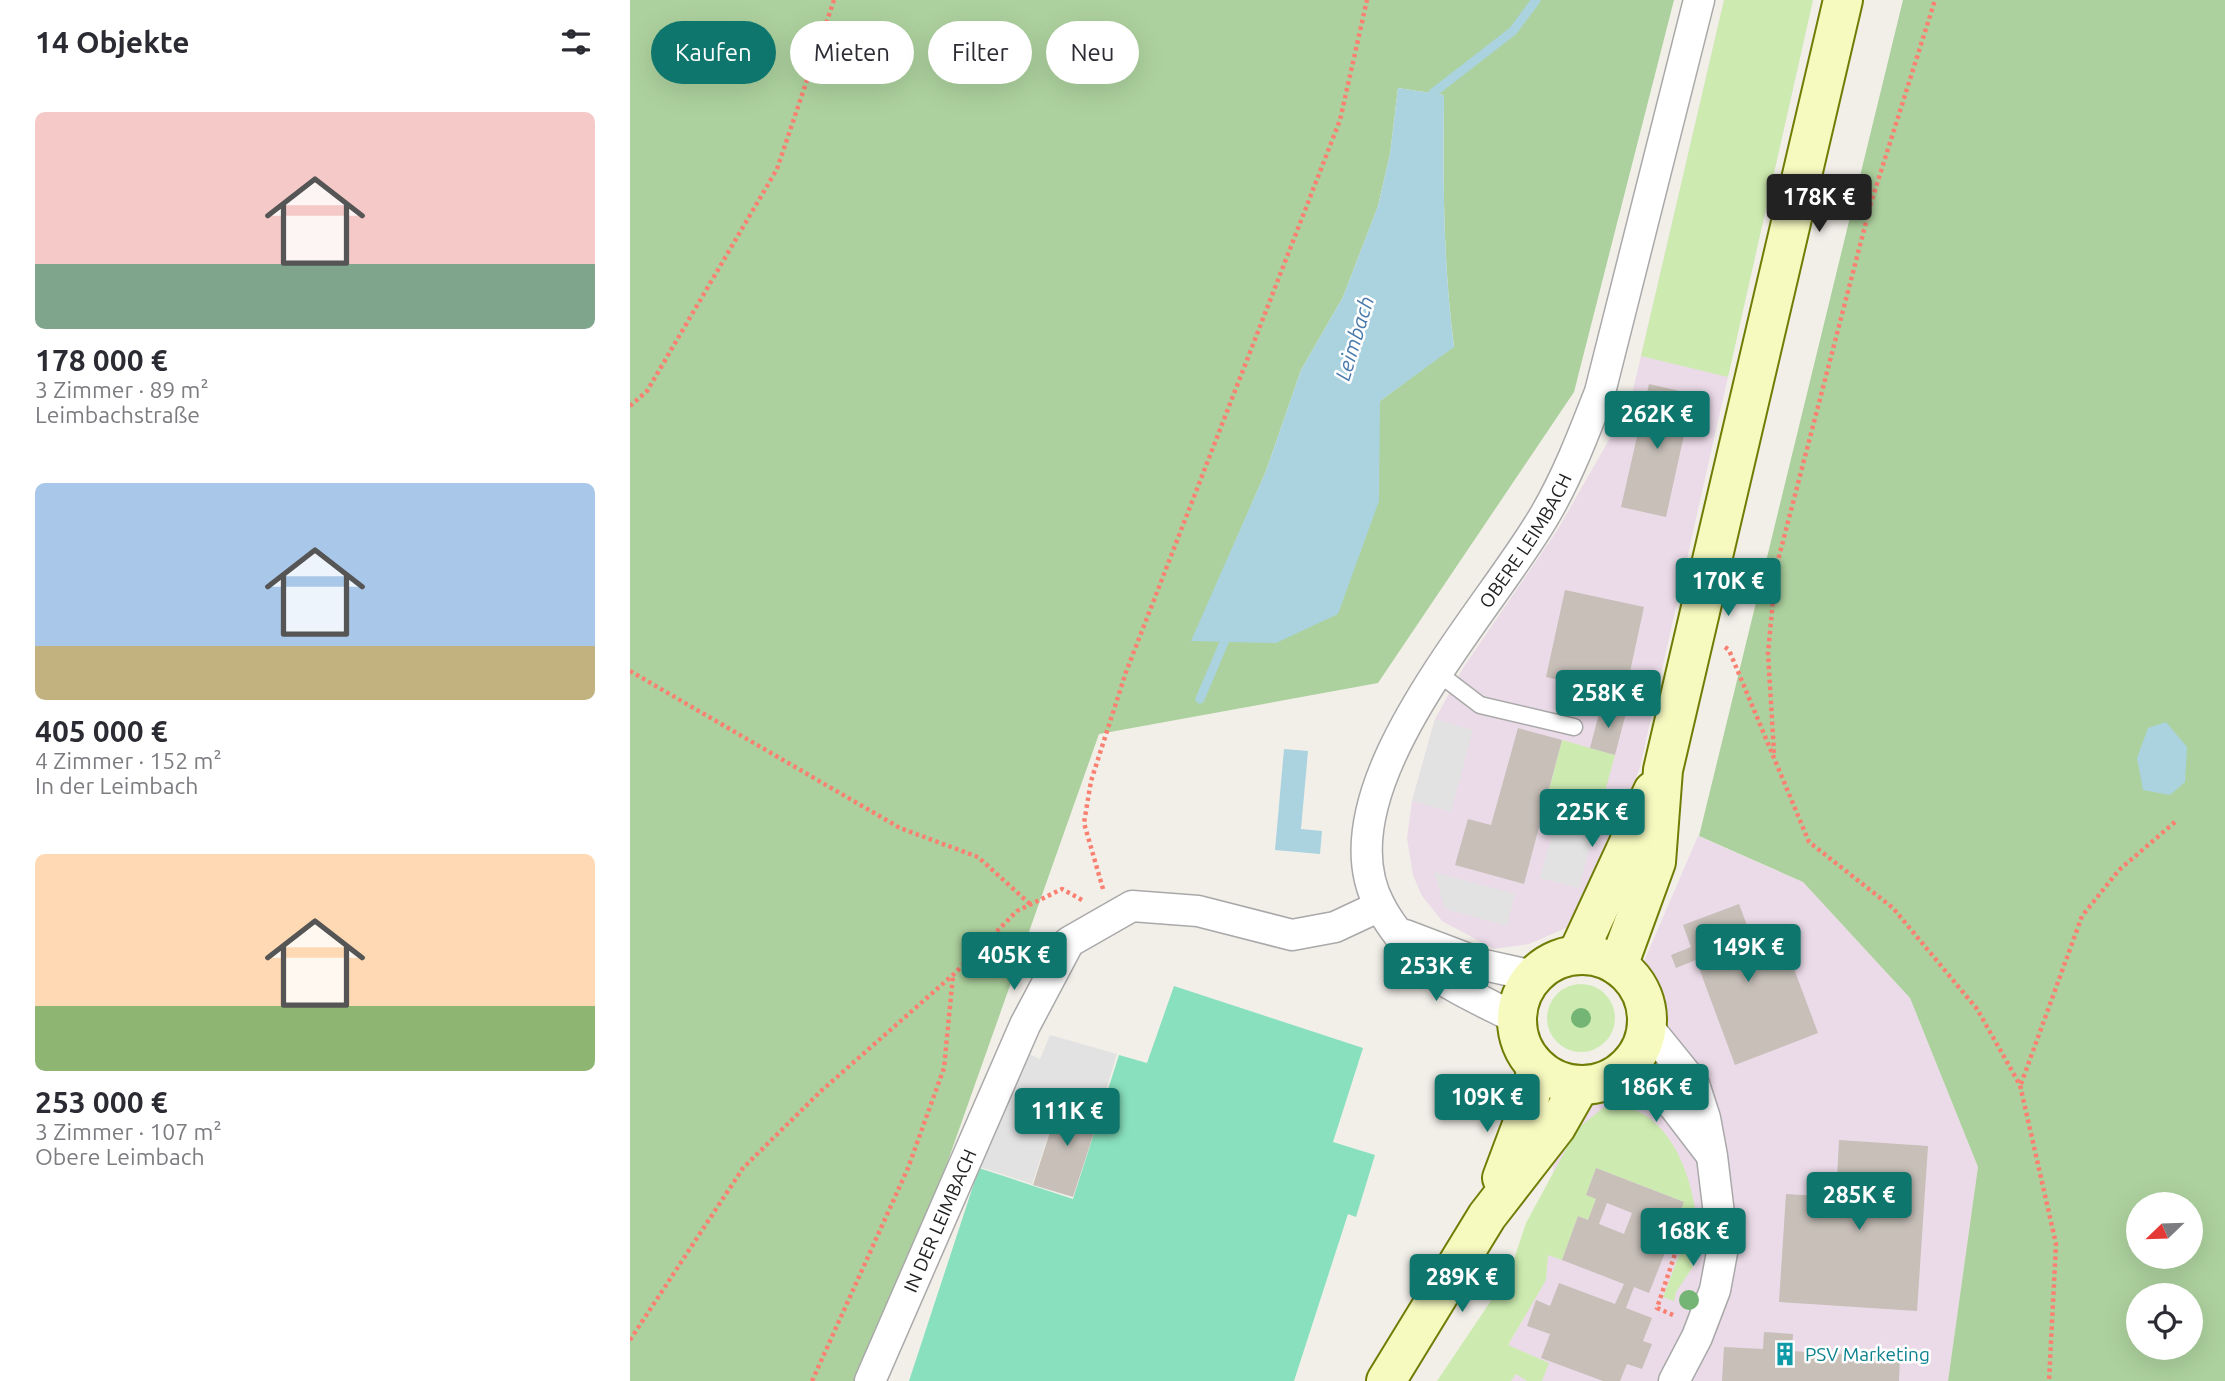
<!DOCTYPE html>
<html lang="de">
<meta charset="utf-8">
<style>
body{margin:0;font-family:Ubuntu,sans-serif;background:#f7f7f7;color:#2b2b33;height:100vh;display:flex;flex-direction:column;font-size:26px;white-space:nowrap}
*{box-sizing:border-box;margin:0}
p{font-size:23px;color:#7c7c81}
.icon{flex:none;width:38px;height:38px;fill:none;stroke:currentColor;stroke-width:2;stroke-linecap:round;stroke-linejoin:round}
.map{position:relative;flex:1;overflow:hidden}
.drawer{display:flex;flex-direction:column;background:#fff;width:630px}
.drawer>*{flex:none}
.guide{position:absolute;left:21px;top:21px;width:665px;height:63px;display:flex;gap:14px}
.needle{width:46px;rotate:247deg}
.fabs{position:absolute;left:1496px;top:1192px;display:grid;gap:14px}
.fabs a{display:grid;place-items:center;width:77px;height:77px;border-radius:50%;background:#fff;box-shadow:0 7px 28px #0002;font-size:35px}
.price{position:absolute;translate:-50% -60px;padding:0 16px;border-radius:7px;background:#0f766e;color:#fff;font-size:23px;line-height:46px;filter:drop-shadow(0 2px 4px #0008)}
.price::after{content:'';position:absolute;left:50%;top:42px;width:21px;height:16px;margin-left:-10px;background:inherit;clip-path:polygon(0 0,100% 0,50% 100%)}
.price.active{background:#222;color:#fff}
ul{padding:0;list-style:none}
li{display:grid;align-content:center;gap:14px;height:371px;padding:0 35px}
li span{display:grid;place-items:center;height:217px;border-radius:10px;color:#555}
li>.icon{margin-inline-start:auto}
span .icon{width:126px;height:126px;fill:#fffc;stroke-width:1}
li b{font-size:30px}
h2{display:flex;justify-content:space-between;align-items:center;height:84px;padding:0 35px;font-size:30px}
.pill{padding:0 24px;border-radius:32px;background:#fff;box-shadow:0 7px 28px #0002;font-size:24px;line-height:63px}
.pill.active{background:#0f766e;color:#fff}
main{display:flex;flex:1;min-height:0}
.map>svg:first-child{display:block}
.industrial{fill:#ebdbe8}
.grass{fill:#cdebb0}
.forest{fill:#add19e;fill-rule:evenodd}
.pitch{fill:#88e0be}
.parking{fill:#e2e2e2}
.water{fill:#aad3df}
.lines{fill:none;stroke-linecap:round;stroke-linejoin:round}
.stream{stroke:#aad3df;stroke-width:9}
.building{fill:#c7bfb8;fill-rule:evenodd}
.lane-casing{stroke:#a9a9a9;stroke-width:19}
.street-casing{stroke:#a9a9a9;stroke-width:33}
.secondary-casing{stroke:#707d05;stroke-width:42}
.path{stroke:#fa8072;stroke-width:4.5;stroke-dasharray:3.5 3.5;stroke-linecap:butt}
.lane{stroke:#fff;stroke-width:16}
.street{stroke:#fff;stroke-width:30}
.secondary{stroke:#f7fabf;stroke-width:38}
.tree{fill:#74b475}
.labels{text-anchor:middle;dominant-baseline:central;stroke-width:5;stroke-linejoin:round;paint-order:stroke}
.street-label{font-size:19px;fill:#222;stroke:#fff}
.culture-label{font-size:19px;fill:#0d838f;stroke:#fff;text-anchor:start}
.water-label{font-size:21px;font-style:italic;fill:#4a7aab;stroke:#fff}
</style>
<main>
<section class="drawer">
<h2>14 Objekte<svg class="icon" aria-label="filters" viewBox="0 0 24 24"><path d="M4 7h16M4 17h16"/><circle cx="9" cy="7" r="2"/><circle cx="15" cy="17" r="2"/></svg></h2>
<ul>
<li><span style="background:linear-gradient(#f6c9c9 70%,#7fa58c 0)"><svg class="icon" aria-label="home" viewBox="0 0 24 24"><path d="M3 11l9-7 9 7M6 9v11h12V9"/></svg></span><div><b>178 000 €</b><p>3 Zimmer · 89 m²</p><p>Leimbachstraße</p></div></li>
<li><span style="background:linear-gradient(#a9c7e8 75%,#c2b280 0)"><svg class="icon" aria-label="home" viewBox="0 0 24 24"><path d="M3 11l9-7 9 7M6 9v11h12V9"/></svg></span><div><b>405 000 €</b><p>4 Zimmer · 152 m²</p><p>In der Leimbach</p></div></li>
<li><span style="background:linear-gradient(#ffd9b3 70%,#8fb573 0)"><svg class="icon" aria-label="home" viewBox="0 0 24 24"><path d="M3 11l9-7 9 7M6 9v11h12V9"/></svg></span><div><b>253 000 €</b><p>3 Zimmer · 107 m²</p><p>Obere Leimbach</p></div></li>
</ul>
</section>
<div class="map">
<svg width="1595" height="1381" viewBox="0 0 1595 1381">
<rect width="100%" height="100%" fill="#f2efe9"/>
<g class="industrial">
<polygon points="1094,0 1183,0 1010,767 952,921 899,944 864,949 812,921 792,896 783,875 777,838 782,801 805,719 833,668 928,529 1000,403"/>
<polygon points="1068,836 1173,882 1280,998 1348,1167 1318,1381 863,1381 878,1345 916,1279 926,1127 967,1084 983,1078 1007,1055 1017,1026 1015,1003 1005,982"/>
</g>
<g class="grass">
<polygon points="1094,0 1183,0 1098,377 1011,356"/>
<polygon points="932,740 985,755 963,835 911,821"/>
<circle cx="951" cy="1018" r="34"/>
<path d="M987,1106C1043,1110 1068,1188 1067,1237L1044,1229L1054,1202L966,1168L956,1195L966,1199L958,1220L948,1216L932,1260L918,1255L916,1280L878,1345L919,1363L912,1381H897L886,1374L881,1381H807L879,1274L896,1223L947,1129L973,1108Z"/>
<polygon points="1053,1245 1065,1249 1060,1264 1064,1265 1046,1292 1044,1301 1033,1297"/>
</g>
<g class="forest">
<path d="M0,0H1044L944,392L748,683L469,734L240,1381H0ZM768,88L814,95C813,180 813,262 824,346L750,401L562,641L636,471L671,370L713,297L748,206L760,154Z"/>
<path d="M1273,0H1595V1381H1318L1348,1167L1280,998L1173,882L1069,836ZM1508,1204H1561V1256H1508ZM1508,1295H1561V1348H1508Z"/>
</g>
<polygon class="pitch" points="544,986 733,1048 703,1142 745,1155 726,1217 718,1214 664,1381 279,1381 349,1168 443,1199 489,1055 517,1063"/>
<g class="parking">
<polygon points="805,719 843,730 821,812 782,801"/>
<polygon points="925,825 963,835 949,888 910,878"/>
<polygon points="804,872 885,894 877,926 815,909"/>
<polygon points="420,1035 487,1054 471,1106 447,1098 443,1110 428,1106 402,1184 347,1166 396,1053 410,1059"/>
</g>
<g class="water">
<path d="M768,88L814,95C813,180 813,262 824,347L750,401L749,501L708,614L646,643L561,641L636,471L671,370L713,297L748,206L760,154Z"/>
<polygon points="1536,722 1557,747 1555,782 1540,795 1513,790 1507,758 1518,728"/>
<polygon points="654,749 678,751 671,829 692,831 690,854 645,850"/>
</g>
<g class="lines">
<g class="stream">
<polyline points="801,103 803,93 883,31 906,0"/>
<polyline points="570,699 598,633"/>
</g>
</g>
<g class="building">
<polygon points="1019,384 1063,394 1036,517 991,507"/>
<polygon points="935,590 1014,607 995,695 916,677"/>
<polygon points="971,706 996,713 985,755 960,748"/>
<polygon points="888,728 932,740 894,884 825,865 838,819 861,825"/>
<polygon points="1109,904 1121,936 1148,926 1188,1033 1105,1065 1066,960 1046,968 1041,955 1061,947 1053,925"/>
<polygon points="447,1100 472,1108 443,1197 403,1185 428,1107 443,1112"/>
<polygon points="1209,1140 1298,1146 1287,1311 1149,1302 1156,1194 1206,1197"/>
<path d="M966,1168L1054,1202L1044,1229L1039,1227L1031,1248L1036,1250L1019,1293L1004,1287L996,1308L1022,1318L1013,1341L1022,1344L1012,1369L997,1364L990,1381H973L911,1358L920,1334L897,1326L906,1300L920,1306L929,1283L985,1304L994,1284L932,1260L948,1216L958,1220L966,1199L956,1195ZM977,1203L1002,1213L994,1234L969,1224Z"/>
<polygon points="1134,1332 1163,1334 1162,1351 1270,1358 1269,1381 1092,1381 1094,1347 1133,1349"/>
</g>
<g class="lines">
<g class="lane-casing">
<polyline id="lane" points="808,673 850,705 944,727"/>
</g>
<g class="street-casing">
<g id="street">
<polyline points="775,935 854,965 904,976"/>
<path id="s1" d="M887,1019C863,1006 817,986 799,969C782,952 761,927 750,906C687,790 862,609 916,513C938,475 954,433 970,392L1069,0"/>
<polyline points="1017,1026 1064,1084 1075,1118 1082,1156 1093,1247 1085,1290 1067,1337 1044,1381"/>
<polyline points="996,1068 1043,1105 1079,1152"/>
<path id="s2" d="M240,1381L395,1025L439,942L502,906L568,911L662,935L705,927L750,906"/>
</g>
</g>
<g class="secondary-casing">
<g id="secondary">
<polyline points="947,955 1023,791"/>
<circle cx="952" cy="1020" r="65"/>
<polyline points="988,966 1026,862 1033,770 1213,0"/>
<polyline points="872,1178 896,1114 907,1068"/>
<polyline points="756,1381 857,1216 926,1127 950,1085"/>
</g>
</g>
<g class="path">
<polyline points="0,406 17,391 147,169 204,0"/>
<polyline points="1095,647 1099,650 1179,842 1263,908 1347,1009 1390,1085 1426,1244 1419,1381"/>
<polyline points="0,671 270,828 348,857 400,904"/>
<polyline points="1144,753 1138,653 1146,568 1241,203 1305,0"/>
<polyline points="473,889 454,823 461,781 496,672 710,120 737,0"/>
<polyline points="1391,1084 1452,916 1489,870 1545,822"/>
<polyline points="1035,1238 1062,1242"/>
<polyline points="1043,1315 1027,1308 1050,1239"/>
<polyline points="0,1340 113,1168 191,1091 324,974 387,911 432,889 454,901"/>
<polyline points="182,1381 278,1168 314,1068 323,975"/>
</g>
<use href="#lane" class="lane"/>
<use href="#street" class="street"/>
<use href="#secondary" class="secondary"/>
</g>
<g class="tree">
<circle cx="951" cy="1018" r="10"/>
<circle cx="1059" cy="1300" r="10"/>
</g>
<defs>
<g id="building-bare" transform="scale(1.89)"><path d="M-4-6H4V6H1V3H-1V6H-4ZM-2.5-4.3h1.7v1.8h-1.7ZM.8-4.3h1.7v1.8H.8ZM-2.5-1h1.7V.8h-1.7ZM.8-1h1.7V.8H.8Z" fill="#0f9aa8" stroke="#fff" stroke-width="2.5" paint-order="stroke"/></g>
</defs>
<g fill-rule="evenodd">
<use href="#building-bare" x="1155" y="1354"/>
</g>
<g class="labels">
<g class="street-label">
<text stroke="none"><textPath href="#s1" startOffset="592">OBERE LEIMBACH</textPath></text>
<text stroke="none"><textPath href="#s2" startOffset="175">IN DER LEIMBACH</textPath></text>
</g>
<g class="culture-label">
<text x="1175" y="1354">PSV Marketing</text>
</g>
<g class="water-label">
<text transform="translate(724 338) rotate(-73)">Leimbach</text>
</g>
</g>
</svg>
<div class="fabs">
<a><svg class="needle" viewBox="-14 -14 28 28"><path d="M0-13l5 13h-10z" fill="#e53935"/><path d="M0 13l5-13h-10z" fill="#7c7c81"/></svg></a>
<a><svg class="icon" aria-label="locate" viewBox="0 0 24 24"><circle cx="12" cy="12" r="6"/><path d="M12 2v4M12 18v4M2 12h4M18 12h4"/></svg></a>
</div>
<b class="price active" style="left:1189px;top:234px">178K €</b>
<b class="price" style="left:1027px;top:451px">262K €</b>
<b class="price" style="left:1098px;top:618px">170K €</b>
<b class="price" style="left:978px;top:730px">258K €</b>
<b class="price" style="left:962px;top:849px">225K €</b>
<b class="price" style="left:1118px;top:984px">149K €</b>
<b class="price" style="left:384px;top:992px">405K €</b>
<b class="price" style="left:806px;top:1003px">253K €</b>
<b class="price" style="left:1026px;top:1124px">186K €</b>
<b class="price" style="left:857px;top:1134px">109K €</b>
<b class="price" style="left:437px;top:1148px">111K €</b>
<b class="price" style="left:1229px;top:1232px">285K €</b>
<b class="price" style="left:1063px;top:1268px">168K €</b>
<b class="price" style="left:832px;top:1314px">289K €</b>
<div class="guide">
<a class="pill active">Kaufen</a>
<a class="pill">Mieten</a>
<a class="pill">Filter</a>
<a class="pill">Neu</a>
</div>
</div>
</main>
